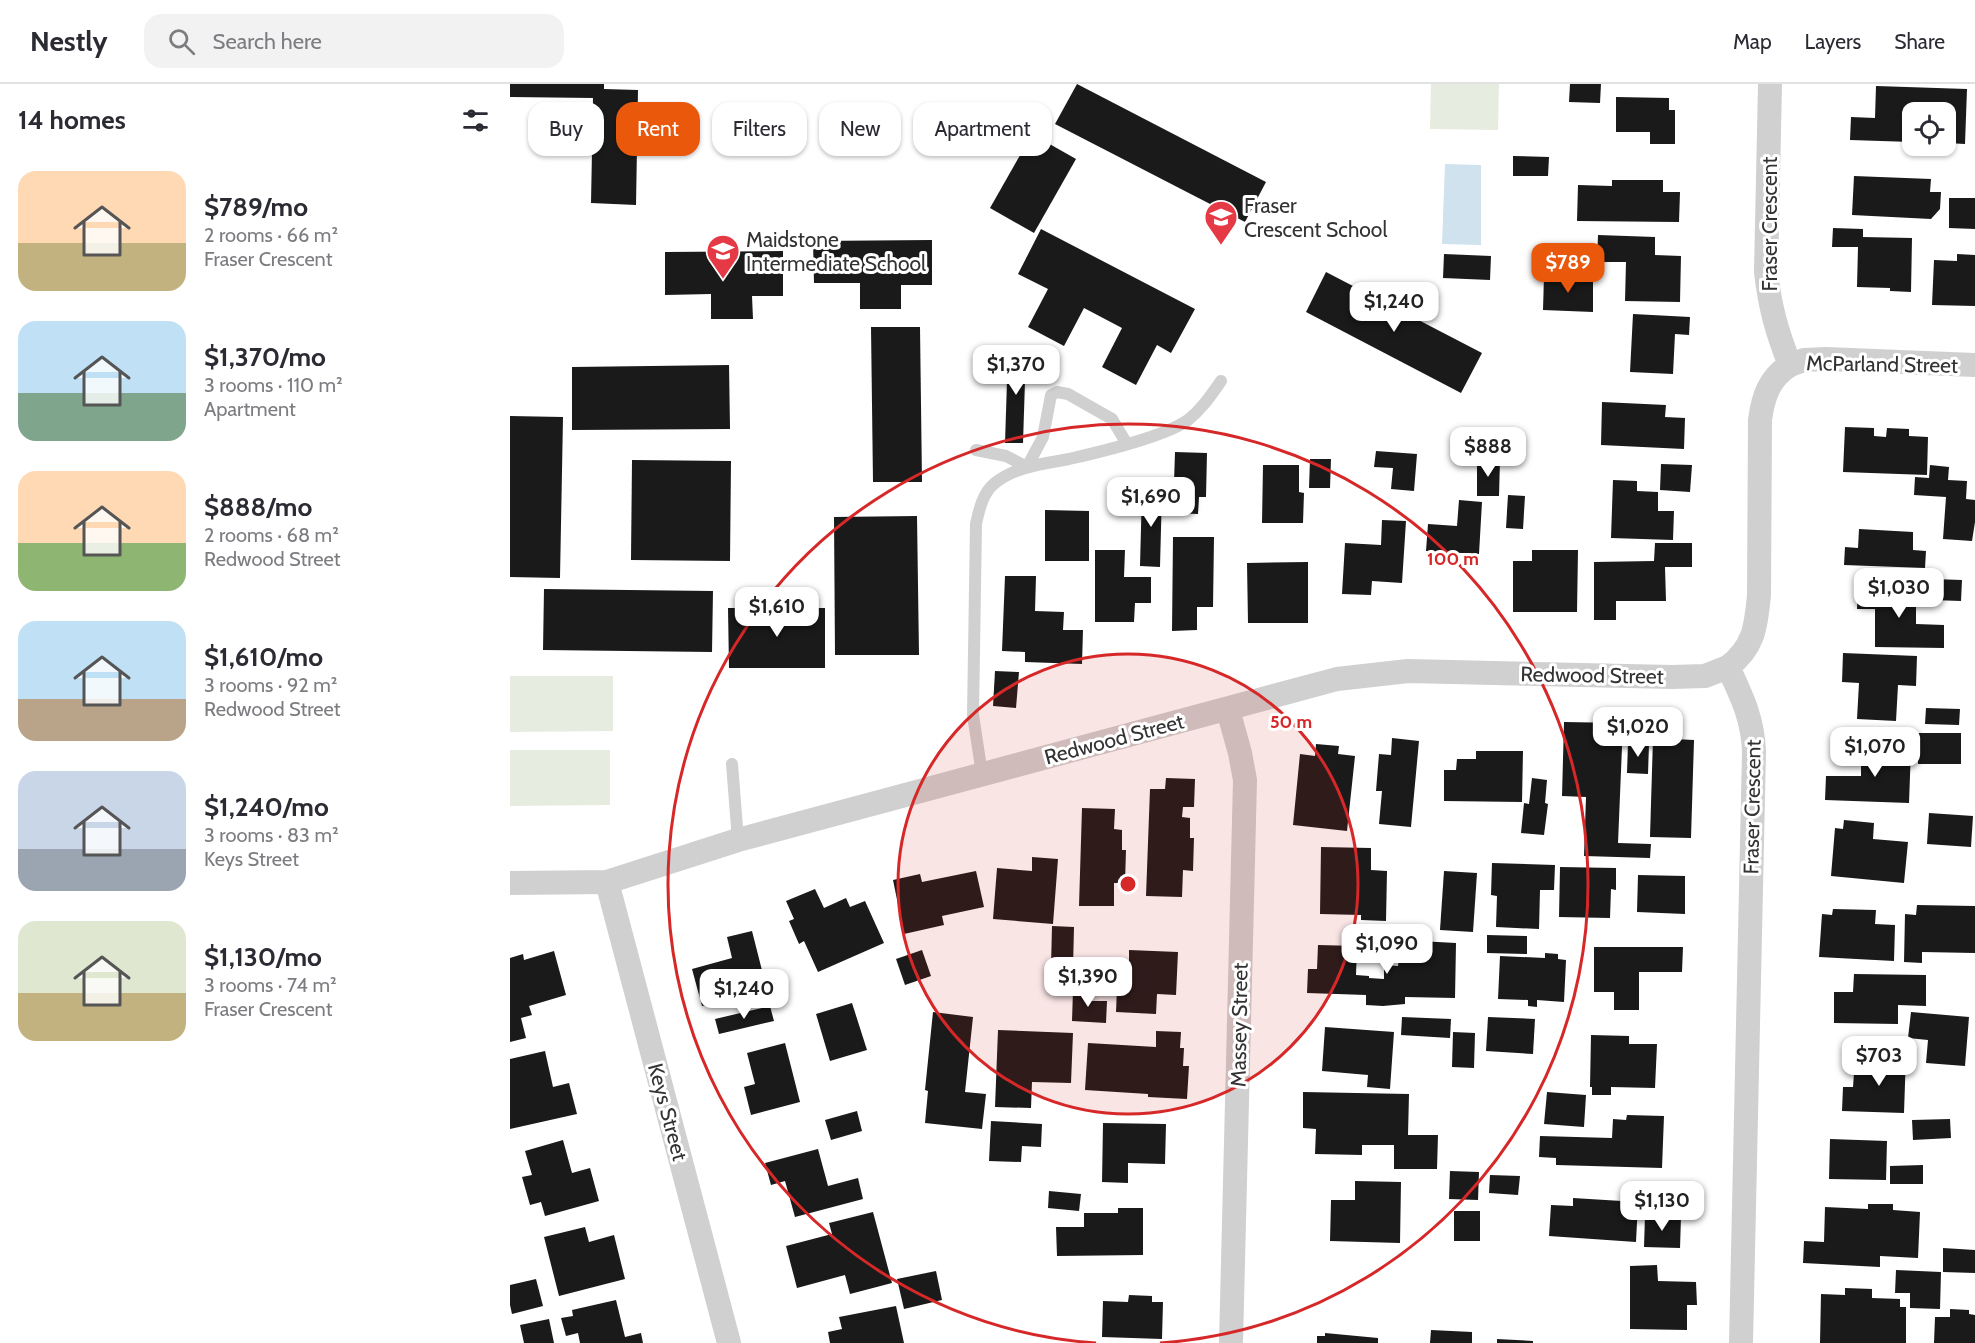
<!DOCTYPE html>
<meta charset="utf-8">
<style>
body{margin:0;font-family:Cabin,sans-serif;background:#f2f2f3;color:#2b2b33;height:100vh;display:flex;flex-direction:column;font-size:22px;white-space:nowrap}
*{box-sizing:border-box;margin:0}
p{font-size:20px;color:#7c7c81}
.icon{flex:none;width:33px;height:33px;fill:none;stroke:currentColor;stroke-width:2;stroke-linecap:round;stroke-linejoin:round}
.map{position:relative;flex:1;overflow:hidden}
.drawer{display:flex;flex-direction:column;background:#fff;width:510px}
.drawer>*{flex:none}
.hud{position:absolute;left:18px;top:18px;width:570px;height:54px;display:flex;gap:12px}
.controls{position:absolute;left:1392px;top:18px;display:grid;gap:12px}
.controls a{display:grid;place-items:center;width:54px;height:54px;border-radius:12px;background:#fff;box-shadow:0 2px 4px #0004;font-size:30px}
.price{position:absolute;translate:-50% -51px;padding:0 14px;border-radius:12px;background:#fff;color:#222;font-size:20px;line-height:39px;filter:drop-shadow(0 2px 3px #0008)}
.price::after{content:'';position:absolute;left:50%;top:36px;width:18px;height:14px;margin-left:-9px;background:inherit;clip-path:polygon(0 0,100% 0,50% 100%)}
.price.active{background:#ea580c;color:#fff}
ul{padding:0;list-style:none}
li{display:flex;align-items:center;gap:18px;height:150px;padding:0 18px}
li span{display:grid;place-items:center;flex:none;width:168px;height:120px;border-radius:18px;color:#555}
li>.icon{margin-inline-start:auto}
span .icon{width:72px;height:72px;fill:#fffc;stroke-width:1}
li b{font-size:26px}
h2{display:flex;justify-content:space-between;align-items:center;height:72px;padding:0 18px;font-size:26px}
.chip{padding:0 21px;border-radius:18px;background:#fff;box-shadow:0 2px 4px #0004;font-size:21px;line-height:54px}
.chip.active{background:#ea580c;color:#fff}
header{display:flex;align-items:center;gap:36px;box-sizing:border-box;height:84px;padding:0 30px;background:#fff;border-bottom:2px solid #e1e1e2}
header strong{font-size:28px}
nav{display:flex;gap:33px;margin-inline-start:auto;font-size:21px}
.search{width:420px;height:54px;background:#f2f2f3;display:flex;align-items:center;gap:15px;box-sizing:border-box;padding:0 21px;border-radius:18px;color:#7c7c81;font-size:22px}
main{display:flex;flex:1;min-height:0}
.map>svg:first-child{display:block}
.green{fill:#e6ecdf}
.water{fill:#cfe2ee}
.building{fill:#1a1a1a}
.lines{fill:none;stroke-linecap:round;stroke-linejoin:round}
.service{stroke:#d0d0d0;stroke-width:12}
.minor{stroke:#d0d0d0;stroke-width:24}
.ring{fill:none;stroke:#d62828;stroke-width:3}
.labels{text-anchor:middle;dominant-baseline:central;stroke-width:6;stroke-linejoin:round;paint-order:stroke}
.poi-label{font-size:21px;fill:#333;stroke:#fff;text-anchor:start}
.street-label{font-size:21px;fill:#333;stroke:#fff}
.centre{fill:#d62828;stroke:#fff;stroke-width:3}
.ring-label{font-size:18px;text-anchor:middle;font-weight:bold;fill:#d62828;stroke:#fff;stroke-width:6;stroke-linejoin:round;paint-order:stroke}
</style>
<header>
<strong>Nestly</strong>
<div class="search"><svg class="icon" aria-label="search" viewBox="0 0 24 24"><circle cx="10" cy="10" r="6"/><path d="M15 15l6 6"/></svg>Search here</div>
<nav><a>Map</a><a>Layers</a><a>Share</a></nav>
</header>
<main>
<section class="drawer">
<h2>14 homes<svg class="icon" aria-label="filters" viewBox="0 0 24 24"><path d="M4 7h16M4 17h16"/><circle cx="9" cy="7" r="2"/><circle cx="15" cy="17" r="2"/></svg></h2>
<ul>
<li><span style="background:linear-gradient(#ffd9b3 60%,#c2b280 0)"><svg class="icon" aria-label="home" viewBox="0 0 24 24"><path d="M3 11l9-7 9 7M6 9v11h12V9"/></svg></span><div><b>$789/mo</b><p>2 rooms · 66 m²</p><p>Fraser Crescent</p></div></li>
<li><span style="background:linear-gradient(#bfe0f5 60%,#7fa58c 0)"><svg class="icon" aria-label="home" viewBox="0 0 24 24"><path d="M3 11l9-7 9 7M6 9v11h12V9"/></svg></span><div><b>$1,370/mo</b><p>3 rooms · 110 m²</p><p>Apartment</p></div></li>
<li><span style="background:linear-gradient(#ffd9b3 60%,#8fb573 0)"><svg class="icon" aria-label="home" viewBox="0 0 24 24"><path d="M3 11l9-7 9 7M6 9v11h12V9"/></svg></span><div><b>$888/mo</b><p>2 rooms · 68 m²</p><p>Redwood Street</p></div></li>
<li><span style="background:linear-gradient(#bfe0f5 65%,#b9a48a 0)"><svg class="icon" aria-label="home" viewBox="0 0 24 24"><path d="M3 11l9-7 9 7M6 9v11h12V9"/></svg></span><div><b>$1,610/mo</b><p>3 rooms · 92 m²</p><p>Redwood Street</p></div></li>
<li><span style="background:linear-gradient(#c9d6e8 65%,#9aa5b1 0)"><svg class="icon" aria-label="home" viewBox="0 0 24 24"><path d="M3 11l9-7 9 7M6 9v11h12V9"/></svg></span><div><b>$1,240/mo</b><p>3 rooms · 83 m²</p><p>Keys Street</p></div></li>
<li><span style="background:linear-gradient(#dfe7d0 60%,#c2b280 0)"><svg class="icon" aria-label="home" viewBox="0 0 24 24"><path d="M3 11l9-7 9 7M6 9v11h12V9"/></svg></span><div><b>$1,130/mo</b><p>3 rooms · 74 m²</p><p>Fraser Crescent</p></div></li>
</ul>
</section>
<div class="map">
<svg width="1465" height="1259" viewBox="0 0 1465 1259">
<rect width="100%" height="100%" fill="#fff"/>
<g class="green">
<polygon points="921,0 989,0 988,46 920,45"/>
<polygon points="0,592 103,592 103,647 0,648"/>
<polygon points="0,666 100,666 100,721 0,722"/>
</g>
<polygon class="water" points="935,80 971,81 971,161 932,160"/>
<g class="building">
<polygon points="0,0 94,0 94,5 128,6 126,121 81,119 83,14 0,13"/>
<polygon points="567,0 756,98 735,138 545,40"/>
<polygon points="1060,0 1091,0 1090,19 1059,18"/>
<polygon points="1366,2 1457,5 1455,60 1436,59 1436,28 1402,28 1402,58 1340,56 1341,33 1365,34"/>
<polygon points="1106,13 1159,14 1159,26 1165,26 1165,60 1140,60 1140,48 1106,48"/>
<polygon points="522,50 566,75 524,149 480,124"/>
<polygon points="1003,72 1039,73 1038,92 1003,92"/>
<polygon points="1344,92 1421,95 1420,108 1431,108 1430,125 1421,135 1342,131"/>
<polygon points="1102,96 1153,96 1153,108 1170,108 1169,138 1067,137 1068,101 1102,102"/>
<polygon points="1439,114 1465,114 1465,145 1439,144"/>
<polygon points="1323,144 1353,145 1353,153 1402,154 1401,208 1380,207 1380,204 1347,203 1348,163 1322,163"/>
<polygon points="531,145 685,225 661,269 647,261 626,301 592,283 612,244 574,224 554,262 518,243 538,205 508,190"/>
<polygon points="1088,151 1145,153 1145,171 1171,172 1170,218 1115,217 1116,178 1087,178"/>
<polygon points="422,156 422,201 391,201 391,225 350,225 350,199 304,199 303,157"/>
<polygon points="273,167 273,212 242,212 243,235 201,235 201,210 155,211 155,168"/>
<polygon points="934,170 981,172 980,196 933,194"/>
<polygon points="1447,170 1465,171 1465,222 1422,221 1424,176 1447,177"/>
<polygon points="816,188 972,269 951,309 796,228"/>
<polygon points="1034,192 1083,193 1083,228 1033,226"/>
<polygon points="1123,230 1180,233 1179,251 1165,250 1163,290 1120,288"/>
<polygon points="361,243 410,243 412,398 363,398"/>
<polygon points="498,266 516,266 513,359 495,359"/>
<polygon points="219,281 220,345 62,346 62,283"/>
<polygon points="1092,318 1156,321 1155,333 1175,334 1174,365 1091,361"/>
<polygon points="0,332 53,333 50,494 0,493"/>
<polygon points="1335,343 1364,344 1364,352 1376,353 1377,344 1399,345 1399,352 1418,353 1417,391 1333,388"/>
<polygon points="866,367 907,370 904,407 881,405 883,384 864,383"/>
<polygon points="665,368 697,369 696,413 689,413 688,430 663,429"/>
<polygon points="800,375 821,375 820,404 799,404"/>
<polygon points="122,376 221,377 220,477 121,476"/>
<polygon points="967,376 990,376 989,412 967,412"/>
<polygon points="1151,380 1182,381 1180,408 1150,406"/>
<polygon points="753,381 789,381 789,408 794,409 793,439 752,439"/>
<polygon points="1420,381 1439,383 1438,396 1457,397 1456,415 1465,416 1465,438 1462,457 1433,455 1436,413 1404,411 1405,393 1419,394"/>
<polygon points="1103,396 1127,397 1127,407 1148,408 1148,427 1164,427 1163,456 1101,454"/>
<polygon points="632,406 652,407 650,483 630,482"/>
<polygon points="998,411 1015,412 1013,445 996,444"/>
<polygon points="949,416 972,418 969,470 916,467 918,440 947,442"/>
<polygon points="535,426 579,427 579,477 535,477"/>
<polygon points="407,432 409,571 325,571 324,433"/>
<polygon points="872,436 896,437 892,499 862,497 861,511 832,510 835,459 871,461"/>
<polygon points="1349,445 1403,448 1403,466 1416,467 1415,484 1334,481 1335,463 1348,464"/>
<polygon points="663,453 704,453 703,523 687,523 687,546 662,547"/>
<polygon points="1145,459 1182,459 1182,483 1155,483 1156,517 1106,517 1106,536 1084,536 1084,478 1144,477"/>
<polygon points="585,466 615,466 614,493 641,493 641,519 625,519 624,538 585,538"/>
<polygon points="1022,466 1068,466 1067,528 1003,528 1003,477 1022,477"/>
<polygon points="798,478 798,539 738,539 737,479"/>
<polygon points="495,492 526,492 525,527 554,528 553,546 573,546 572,580 515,578 515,568 492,567"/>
<polygon points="1423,495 1452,496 1451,517 1422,516"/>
<polygon points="1348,503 1406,506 1406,540 1434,541 1434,564 1365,563 1365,525 1347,525"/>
<polygon points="34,505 203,507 202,568 33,566"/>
<polygon points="218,524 315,524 315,584 219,584"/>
<polygon points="1333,569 1407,572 1406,602 1388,601 1386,637 1347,635 1349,599 1332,598"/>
<polygon points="485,587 509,588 506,624 483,622"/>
<polygon points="1416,624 1450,625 1449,641 1415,640"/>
<polygon points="1054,638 1113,639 1108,759 1141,760 1140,774 1074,772 1076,713 1052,712"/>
<rect x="1408" y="649" width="43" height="31"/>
<polygon points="882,654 909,657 901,743 869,740 872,707 866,707 869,670 881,671"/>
<polygon points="1143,654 1184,656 1181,754 1140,753"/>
<polygon points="1118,659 1139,660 1138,690 1117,689"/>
<polygon points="806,660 829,662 828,670 845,672 837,747 783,741 790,670 805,672"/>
<polygon points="1351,663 1401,665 1399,719 1315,716 1316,692 1351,692"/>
<polygon points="966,667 1013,667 1012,718 934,717 934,686 946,686 947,675 966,675"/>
<polygon points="656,694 685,695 684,723 673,723 672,733 680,734 680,754 684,754 683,787 673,786 672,813 636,812 640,705 655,705"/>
<polygon points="1022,694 1037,696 1035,719 1038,720 1034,751 1011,749 1014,719 1019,720"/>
<polygon points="572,724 605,725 604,745 612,746 612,766 616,766 615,799 604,799 604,822 569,822"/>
<polygon points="1419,729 1463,732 1461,763 1417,760"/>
<polygon points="1334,736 1364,739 1363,755 1398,758 1394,799 1321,792 1325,744 1333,745"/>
<polygon points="811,763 861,764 861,786 877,787 876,837 851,836 851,831 810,830"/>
<polygon points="522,773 548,775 543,840 483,835 487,784 522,787"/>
<polygon points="982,779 1045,781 1044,806 1030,806 1029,845 986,843 987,812 981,811"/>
<polygon points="1050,783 1106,784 1106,806 1101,805 1100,834 1049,833"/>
<polygon points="466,787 474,823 432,832 434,841 394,850 383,796 410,790 412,798"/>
<polygon points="934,787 967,789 963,848 930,846"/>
<polygon points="1128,791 1175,792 1175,830 1127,828"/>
<polygon points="305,805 314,824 336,814 340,823 355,817 374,859 308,888 294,857 289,860 279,837 284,835 276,817"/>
<polygon points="1407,821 1465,822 1465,869 1412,868 1412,879 1394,878 1395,830 1406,831"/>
<polygon points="1323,825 1366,826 1365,840 1385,841 1384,877 1309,873 1312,830 1322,831"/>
<polygon points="542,842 564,843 563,884 541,883"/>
<polygon points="242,847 257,906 192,922 182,885 222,874 217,853"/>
<polygon points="977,851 1017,852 1017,870 977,869"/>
<polygon points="909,857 946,859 945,914 895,913 895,920 873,922 856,921 856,911 797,909 798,885 807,885 808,861 847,862 846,891 859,892 859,894 874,895 874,881 888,882 889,874 902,874 909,868"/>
<polygon points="1084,863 1173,863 1172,888 1129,888 1129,926 1104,926 1104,908 1084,908"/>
<polygon points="412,866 421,892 395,901 386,875"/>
<polygon points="619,866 668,868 666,911 647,910 646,930 606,928 608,879 619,879"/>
<polygon points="44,867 56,911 19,922 22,931 11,934 16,954 0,958 0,874 13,870 14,876"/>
<polygon points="1035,869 1048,870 1048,875 1056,876 1054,918 1027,916 1027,923 1018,922 1018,916 988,915 990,872 1035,874"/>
<polygon points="1344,890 1416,891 1416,922 1388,921 1388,940 1324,939 1324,908 1343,908"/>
<polygon points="563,906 582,906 582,917 597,917 596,939 562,937"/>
<polygon points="342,919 357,966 320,977 306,930"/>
<polygon points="260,922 264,937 209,950 205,935"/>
<polygon points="423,928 463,933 455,1008 476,1010 472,1045 415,1039 418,1007 415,1006"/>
<polygon points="1401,928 1459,933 1455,982 1416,979 1418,956 1398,954"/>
<polygon points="892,933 941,935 940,954 891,951"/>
<polygon points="978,933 1025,935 1023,970 976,967"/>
<polygon points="815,943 884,948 880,1005 857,1003 858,991 812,987"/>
<polygon points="488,946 563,949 561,999 522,998 521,1024 485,1023"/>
<polygon points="646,947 671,948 670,964 674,964 673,982 679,982 677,1015 638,1013 638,1010 575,1006 578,959 646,963"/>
<polygon points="943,948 965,949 964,984 942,983"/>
<polygon points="1081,951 1119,952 1119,960 1147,960 1145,1004 1101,1003 1101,1011 1082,1011 1082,1003 1080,1003"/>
<polygon points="275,959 290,1018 241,1031 234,1003 245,1000 237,969"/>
<polygon points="35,967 43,1003 59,999 67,1030 0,1045 0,975"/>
<polygon points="1367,969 1396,970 1394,1029 1332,1027 1333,1003 1343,1003 1344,989 1366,990"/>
<polygon points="793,1008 899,1010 898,1051 928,1051 927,1085 884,1085 884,1061 852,1061 852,1071 805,1070 806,1045 793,1044"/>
<polygon points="1037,1008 1076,1011 1074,1043 1034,1040"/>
<polygon points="347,1027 352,1047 321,1056 315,1036"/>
<polygon points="1117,1031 1154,1032 1152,1084 1046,1081 1046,1074 1029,1073 1030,1052 1102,1054 1103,1035 1116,1036"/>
<polygon points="1440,1035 1441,1054 1403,1056 1402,1036"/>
<polygon points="481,1037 532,1040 531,1063 512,1062 511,1078 479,1077"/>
<polygon points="593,1039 656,1040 655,1080 618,1079 618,1099 592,1098"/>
<polygon points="1320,1055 1377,1057 1376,1096 1319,1095"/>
<polygon points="53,1056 62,1089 80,1084 89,1117 35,1132 31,1118 20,1121 12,1093 22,1091 15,1067"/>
<polygon points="308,1065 318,1102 348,1094 353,1115 285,1133 275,1097 261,1101 255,1079"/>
<polygon points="1413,1081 1413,1100 1380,1100 1380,1082"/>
<polygon points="940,1087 969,1088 968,1116 939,1115"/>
<polygon points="980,1091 1010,1092 1008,1111 979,1109"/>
<polygon points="845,1097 891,1098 890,1159 820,1157 821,1116 845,1116"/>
<polygon points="539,1107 571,1110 569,1127 538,1124"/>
<polygon points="1063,1114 1128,1118 1126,1158 1039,1152 1041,1121 1063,1122"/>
<polygon points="1358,1120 1383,1120 1383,1126 1410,1128 1408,1174 1370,1172 1370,1183 1293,1179 1294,1157 1314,1158 1315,1123 1358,1125"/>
<polygon points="608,1124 633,1124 633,1171 547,1172 546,1143 574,1143 574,1129 608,1129"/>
<rect x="944" y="1127" width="26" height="30"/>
<polygon points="363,1128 382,1199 340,1210 335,1191 287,1204 276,1162 322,1150 319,1139"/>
<polygon points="1135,1132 1171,1133 1170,1164 1134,1163"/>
<polygon points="75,1143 79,1158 104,1151 115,1195 49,1212 34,1153"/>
<polygon points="1433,1164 1465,1166 1465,1189 1433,1188"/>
<polygon points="1147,1181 1148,1197 1186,1198 1187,1221 1177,1221 1177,1246 1120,1245 1120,1182"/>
<polygon points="1386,1186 1431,1188 1430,1225 1400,1224 1400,1209 1385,1209"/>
<polygon points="426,1187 432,1216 394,1225 387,1195"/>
<polygon points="26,1195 33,1222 2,1230 0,1221 0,1201"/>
<polygon points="1335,1204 1362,1205 1362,1214 1390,1215 1390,1223 1396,1223 1396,1259 1310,1259 1311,1210 1335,1211"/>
<polygon points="619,1211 642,1212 642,1218 653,1218 652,1255 592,1253 593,1217 618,1218"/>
<polygon points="106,1216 115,1253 131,1249 133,1259 70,1259 68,1249 56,1252 51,1234 63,1232 62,1226"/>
<polygon points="386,1222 394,1259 320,1259 318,1248 332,1245 329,1233"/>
<polygon points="1440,1225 1459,1226 1459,1230 1465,1231 1465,1259 1424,1259 1425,1233 1440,1233"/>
<polygon points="39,1235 44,1259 14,1259 10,1241"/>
<polygon points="921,1246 962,1248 962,1259 920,1259"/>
<polygon points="815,1249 868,1254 868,1259 807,1259 807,1252 815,1252"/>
<polygon points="987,1255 1023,1257 1023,1259 987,1259"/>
</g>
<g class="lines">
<g class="service">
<polyline points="466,366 496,372 517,383"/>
<polyline points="517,383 533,353 541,311 547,308 558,310 602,335 617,360"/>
<polyline points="222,680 228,756"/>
<path d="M472,690L463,631L466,440C469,426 473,408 485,399C506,382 534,380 559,375C590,368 654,353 678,336C692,325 701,311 711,297"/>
</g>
<g class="minor">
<polyline points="1280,281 1294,276 1316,275 1465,281"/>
<polyline points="718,626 730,669 735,696 721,1259"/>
<polyline points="97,798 219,1259"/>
<polyline points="0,799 97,798 228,756 827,595 898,587 1162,593 1195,592 1218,583"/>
<path d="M1231,1259L1244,668C1243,635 1232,613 1218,583C1244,563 1246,543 1249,511L1250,336C1253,313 1259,294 1280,281C1267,248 1260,224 1256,188L1260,0"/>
</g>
</g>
<circle cx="618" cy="800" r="230" fill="#d62828" fill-opacity=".12"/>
<g class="ring">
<circle cx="618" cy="800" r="230"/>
<path d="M586 1259A460 460 0 1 1 650 1259"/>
</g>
<defs>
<g id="school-pin" transform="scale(1.725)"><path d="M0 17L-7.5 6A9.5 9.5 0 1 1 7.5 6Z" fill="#e63946" stroke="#fff"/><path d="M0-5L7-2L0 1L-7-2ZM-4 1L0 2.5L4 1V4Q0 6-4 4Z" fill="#fff"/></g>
</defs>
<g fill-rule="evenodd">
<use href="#school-pin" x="711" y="133"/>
<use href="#school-pin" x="213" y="167"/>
</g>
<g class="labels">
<g class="poi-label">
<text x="734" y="121">Fraser<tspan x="734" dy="24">Crescent School</tspan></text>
<text x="236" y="155">Maidstone<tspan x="236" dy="24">Intermediate School</tspan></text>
</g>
<g class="street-label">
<text transform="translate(1259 140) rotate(-90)">Fraser Crescent</text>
<text transform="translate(1372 280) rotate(1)">McParland Street</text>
<text transform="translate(1082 591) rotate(1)">Redwood Street</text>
<text transform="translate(604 655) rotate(-15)">Redwood Street</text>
<text transform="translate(1242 723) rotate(-89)">Fraser Crescent</text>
<text transform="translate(729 941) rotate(-89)">Massey Street</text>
<text transform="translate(158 1028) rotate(75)">Keys Street</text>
</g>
</g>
<circle cx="618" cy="800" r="9" class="centre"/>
<g class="ring-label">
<text x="943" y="481">100 m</text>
<text x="781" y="644">50 m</text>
</g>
</svg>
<div class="controls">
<a><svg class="icon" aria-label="locate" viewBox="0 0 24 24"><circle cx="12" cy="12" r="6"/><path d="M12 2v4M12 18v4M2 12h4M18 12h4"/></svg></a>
</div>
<b class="price active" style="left:1058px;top:210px">$789</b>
<b class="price" style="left:884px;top:249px">$1,240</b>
<b class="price" style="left:506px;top:312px">$1,370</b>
<b class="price" style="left:978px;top:394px">$888</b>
<b class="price" style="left:641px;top:444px">$1,690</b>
<b class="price" style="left:1389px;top:535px">$1,030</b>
<b class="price" style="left:267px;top:554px">$1,610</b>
<b class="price" style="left:1128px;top:674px">$1,020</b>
<b class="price" style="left:1365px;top:694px">$1,070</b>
<b class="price" style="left:877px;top:891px">$1,090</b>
<b class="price" style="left:578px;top:924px">$1,390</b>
<b class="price" style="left:234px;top:936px">$1,240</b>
<b class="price" style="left:1369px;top:1003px">$703</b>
<b class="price" style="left:1152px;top:1148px">$1,130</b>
<div class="hud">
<a class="chip">Buy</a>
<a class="chip active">Rent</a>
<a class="chip">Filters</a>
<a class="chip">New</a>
<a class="chip">Apartment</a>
</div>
</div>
</main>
